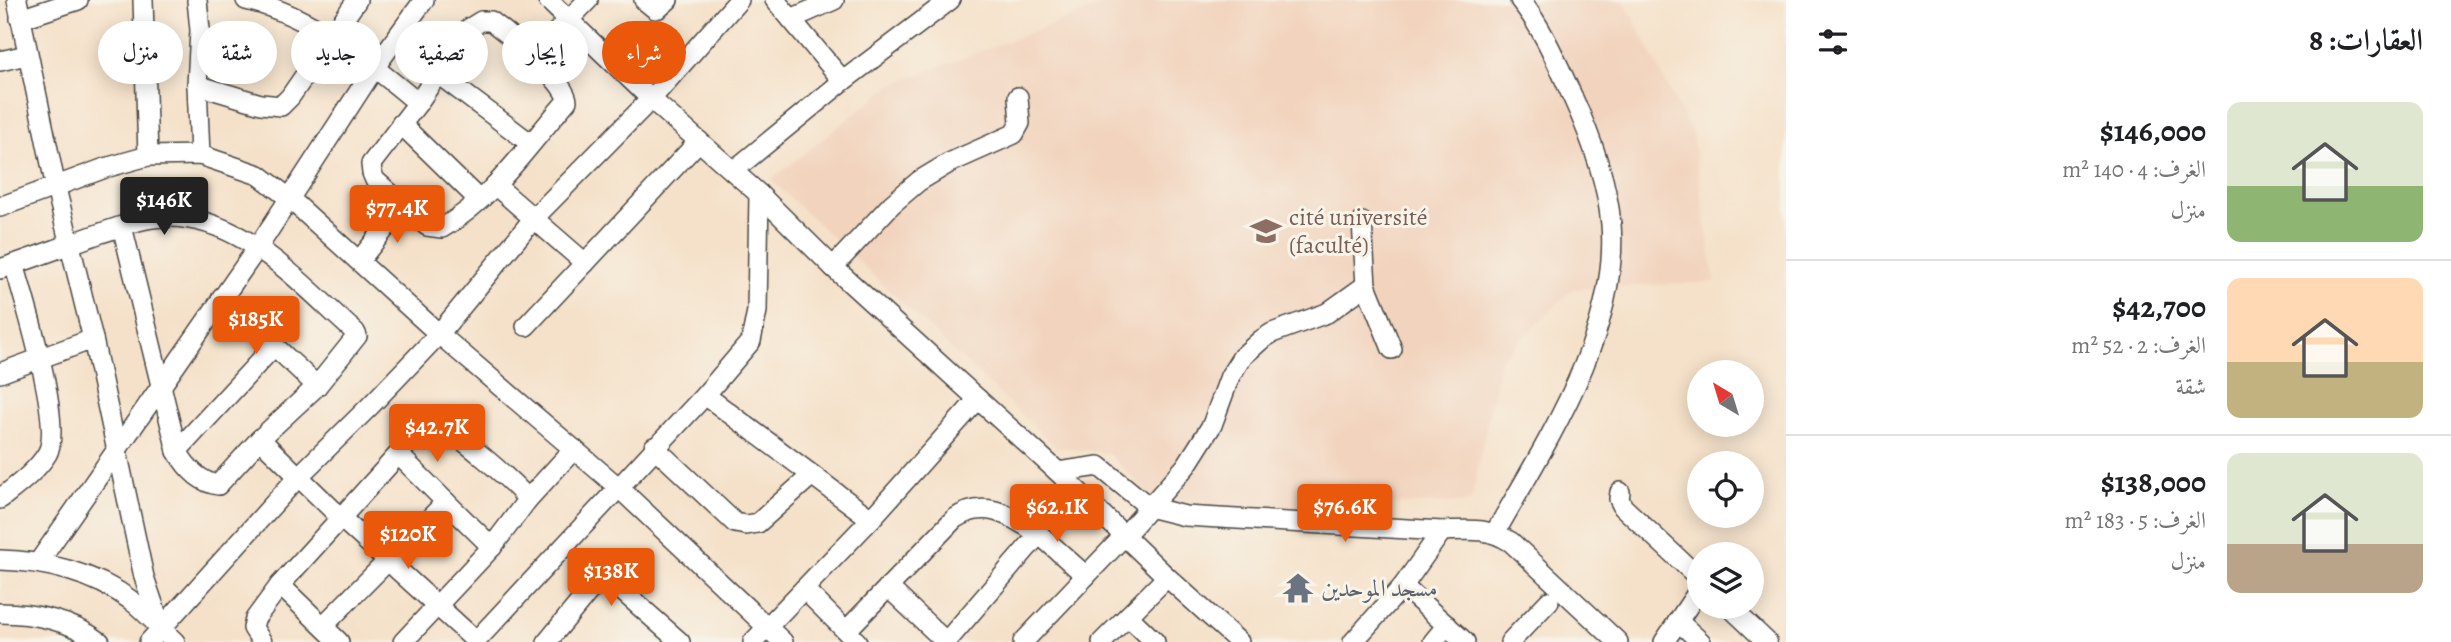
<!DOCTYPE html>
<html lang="ar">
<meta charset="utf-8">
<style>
body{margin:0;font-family:Alegreya,Amiri,serif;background:#f2f2f2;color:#202124;direction:rtl;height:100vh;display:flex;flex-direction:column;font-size:26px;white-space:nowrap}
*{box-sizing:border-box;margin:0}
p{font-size:23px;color:#757577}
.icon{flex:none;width:38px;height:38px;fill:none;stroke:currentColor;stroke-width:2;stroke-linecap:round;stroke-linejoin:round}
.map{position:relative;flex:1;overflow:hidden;direction:ltr}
.side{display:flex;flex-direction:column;background:#fff;width:665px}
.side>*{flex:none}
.top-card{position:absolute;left:21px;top:21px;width:665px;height:63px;direction:rtl;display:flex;gap:14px}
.needle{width:46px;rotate:322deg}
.buttons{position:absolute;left:1687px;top:360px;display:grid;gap:14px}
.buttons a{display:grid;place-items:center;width:77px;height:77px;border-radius:50%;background:#fff;box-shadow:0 4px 18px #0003;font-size:35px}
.price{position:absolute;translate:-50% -60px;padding:0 16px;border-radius:7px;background:#ea580c;color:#fff;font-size:23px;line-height:46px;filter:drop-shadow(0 2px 4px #0008)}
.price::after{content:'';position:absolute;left:50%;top:42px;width:21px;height:16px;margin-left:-10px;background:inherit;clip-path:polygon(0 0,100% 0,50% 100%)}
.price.on{background:#222;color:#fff}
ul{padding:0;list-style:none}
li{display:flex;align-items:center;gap:21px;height:175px;padding:0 28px}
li+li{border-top:2px solid #e0e0e0}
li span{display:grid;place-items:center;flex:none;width:196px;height:140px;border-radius:14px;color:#555}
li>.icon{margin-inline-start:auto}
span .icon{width:84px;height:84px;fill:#fffc;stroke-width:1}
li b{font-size:30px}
h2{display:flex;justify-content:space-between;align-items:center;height:84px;padding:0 28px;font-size:30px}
.chip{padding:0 24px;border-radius:32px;background:#fff;box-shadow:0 4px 18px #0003;font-size:24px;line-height:63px}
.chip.on{background:#ea580c;color:#fff}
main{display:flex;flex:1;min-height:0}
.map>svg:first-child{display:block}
.built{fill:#f2d4be}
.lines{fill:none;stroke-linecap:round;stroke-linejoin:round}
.minor-casing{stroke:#494643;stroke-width:22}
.minor{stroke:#fff;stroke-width:19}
.labels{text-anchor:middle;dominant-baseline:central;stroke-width:6;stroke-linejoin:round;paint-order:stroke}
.education-label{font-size:24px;fill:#785e54;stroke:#f7f3e8;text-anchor:start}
.worship-label{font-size:24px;fill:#5b616d;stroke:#f7f3e8;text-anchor:start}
</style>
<main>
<section class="side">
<h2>العقارات: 8<svg class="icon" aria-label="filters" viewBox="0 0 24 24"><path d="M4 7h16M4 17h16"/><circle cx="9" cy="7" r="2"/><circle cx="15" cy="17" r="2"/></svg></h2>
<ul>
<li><span style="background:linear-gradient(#dfe7d0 60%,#8fb573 0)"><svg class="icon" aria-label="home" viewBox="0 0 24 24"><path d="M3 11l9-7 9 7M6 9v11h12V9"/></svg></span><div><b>$146,000</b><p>الغرف: 4 · 140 m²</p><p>منزل</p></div></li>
<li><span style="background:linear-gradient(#ffd9b3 60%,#c2b280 0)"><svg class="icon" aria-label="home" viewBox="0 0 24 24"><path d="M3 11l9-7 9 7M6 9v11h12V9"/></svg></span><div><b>$42,700</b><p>الغرف: 2 · 52 m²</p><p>شقة</p></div></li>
<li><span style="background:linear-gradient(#dfe7d0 65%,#b9a48a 0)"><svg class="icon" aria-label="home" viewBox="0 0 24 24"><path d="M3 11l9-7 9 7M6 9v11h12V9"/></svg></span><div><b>$138,000</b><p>الغرف: 5 · 183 m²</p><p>منزل</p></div></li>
</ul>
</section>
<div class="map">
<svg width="1786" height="642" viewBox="0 0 1786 642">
<rect width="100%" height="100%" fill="#f7f3e8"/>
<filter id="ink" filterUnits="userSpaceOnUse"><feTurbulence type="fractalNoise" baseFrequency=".0143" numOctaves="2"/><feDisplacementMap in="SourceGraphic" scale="14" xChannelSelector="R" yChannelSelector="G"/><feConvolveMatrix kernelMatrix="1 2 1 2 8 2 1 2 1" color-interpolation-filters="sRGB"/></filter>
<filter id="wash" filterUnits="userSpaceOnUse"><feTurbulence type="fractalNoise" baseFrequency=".00686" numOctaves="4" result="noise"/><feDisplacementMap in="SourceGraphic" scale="28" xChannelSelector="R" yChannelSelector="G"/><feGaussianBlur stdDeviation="1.57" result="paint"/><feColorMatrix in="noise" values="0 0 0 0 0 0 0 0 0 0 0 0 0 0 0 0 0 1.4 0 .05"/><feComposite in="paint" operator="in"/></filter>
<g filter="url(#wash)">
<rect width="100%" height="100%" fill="#f5e1c9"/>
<polygon class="built" points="1135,0 1624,0 1692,134 1715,282 1573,289 1500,360 1471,502 1166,511 1108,453 1056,447 771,180 891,85 1112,2"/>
</g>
<g filter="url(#ink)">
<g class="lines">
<g class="minor-casing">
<g id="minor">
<polyline points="17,0 56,188 93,339 144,577 162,630"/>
<polyline points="143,0 148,156"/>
<polyline points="197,0 200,30 197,85 200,155"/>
<path d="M246,0C311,15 368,61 418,103"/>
<polyline points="548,0 651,99 759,194 833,267 1058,472 1167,577 1239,642"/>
<polyline points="644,0 655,9 659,8 668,0"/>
<polyline points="775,0 843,81"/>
<polyline points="20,19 78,0"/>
<polyline points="791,19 834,0"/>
<path d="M481,21H491C507,33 567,82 567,101C529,144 493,199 442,228L427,226L375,180L372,173L371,164L418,103L468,29Z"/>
<polyline points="532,57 588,0"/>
<polyline points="0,61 27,55"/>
<polyline points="438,74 530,143"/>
<polyline points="197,85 261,104 281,106 290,97 357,0"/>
<polyline points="401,124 479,200"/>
<polyline points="733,171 843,81 950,0"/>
<polyline points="495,185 585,263 526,326"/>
<polyline points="0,207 105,168 148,156 200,155 259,175 289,198 439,334 618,487 783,642"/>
<polyline points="1362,222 1366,285 1392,349"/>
<polyline points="359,261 404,205"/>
<polyline points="585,263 699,141"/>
<polyline points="833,267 892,204 919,181 949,163 1014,134 1020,123 1018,97"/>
<path d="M0,269C34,258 67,245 101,233C118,228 135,220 152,218C236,207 298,282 355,332L357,336L317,386L260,439L218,485C199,482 186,467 177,451L122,226"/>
<polyline points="222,297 317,386"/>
<polyline points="0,373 93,339"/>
<polyline points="705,395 871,519"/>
<polyline points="260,439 340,517 477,642"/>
<polyline points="654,447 735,523 746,525 758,523 812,475"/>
<polyline points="177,451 274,346"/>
<polyline points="399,455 446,502"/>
<path d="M1058,472L1099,466L1149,507L1185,516L1442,531C1471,530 1486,527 1511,542L1618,642"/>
<polyline points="1620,492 1619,499 1623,507 1699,578"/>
<path d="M0,499C16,486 36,472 47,454C64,426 24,299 14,264"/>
<polyline points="528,499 574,449"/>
<path d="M1495,533C1546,443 1620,331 1611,224C1607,181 1591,137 1573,98C1558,65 1543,28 1520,0"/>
<polyline points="1039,534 1086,576"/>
<path d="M0,560C45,561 95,573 132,601C147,613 161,629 175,642"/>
<polyline points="38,563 258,247 375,67 424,0"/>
<polyline points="280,585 339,642"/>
<polyline points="1403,586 1465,642"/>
<polyline points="888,587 946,642"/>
<polyline points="804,589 857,642"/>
<polyline points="1730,607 1767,642"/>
<path d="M0,613C33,613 73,621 100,642"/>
<polyline points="1128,616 1155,642"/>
<polyline points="1678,621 1701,642"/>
<polyline points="323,626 446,502 492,547"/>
<path d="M846,631L954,519C986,497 1012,517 1039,534L946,642"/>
<polyline points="149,642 298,477 371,405 439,334 534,218 651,99 739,0"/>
<path d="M262,642L253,628L255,619L280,585L423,427L433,422C456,431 510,479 528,499L492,547L403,642"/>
<polyline points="475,642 705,395 751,341 757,311 759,194"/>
<polyline points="547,642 589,591 606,580 620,589 680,642"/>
<polyline points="753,642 871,519 978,399"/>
<polyline points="1023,642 1125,535 1186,466 1212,425 1230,376 1242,357 1261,340 1272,333 1327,313 1366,285"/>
<polyline points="1102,642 1167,577"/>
<polyline points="1353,642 1403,586 1442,531"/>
<polyline points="1433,642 1447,625"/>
<polyline points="1510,642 1549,601"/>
<polyline points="1664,642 1699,590"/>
</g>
</g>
<use href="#minor" class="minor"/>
</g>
</g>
<defs>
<g id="university-bare" transform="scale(2.415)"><path d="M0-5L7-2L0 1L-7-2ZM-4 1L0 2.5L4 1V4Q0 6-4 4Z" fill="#8d6e63" stroke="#f7f3e8" stroke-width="2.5" paint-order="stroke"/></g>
<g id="temple-bare" transform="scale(2.415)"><path d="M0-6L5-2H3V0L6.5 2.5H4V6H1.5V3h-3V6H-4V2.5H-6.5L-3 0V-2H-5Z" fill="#6b7280" stroke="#f7f3e8" stroke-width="2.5" paint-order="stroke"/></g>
</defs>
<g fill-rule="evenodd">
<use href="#university-bare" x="1266" y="231"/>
<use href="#temple-bare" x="1298" y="588"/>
</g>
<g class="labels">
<g class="education-label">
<text x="1289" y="217">cité université<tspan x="1289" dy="28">(faculté)</tspan></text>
</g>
<g class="worship-label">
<text x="1321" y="588">مسجد الموحدين</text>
</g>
</g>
</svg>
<div class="buttons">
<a><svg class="needle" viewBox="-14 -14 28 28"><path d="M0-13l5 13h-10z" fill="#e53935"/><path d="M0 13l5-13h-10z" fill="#757577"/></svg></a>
<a><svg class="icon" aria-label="locate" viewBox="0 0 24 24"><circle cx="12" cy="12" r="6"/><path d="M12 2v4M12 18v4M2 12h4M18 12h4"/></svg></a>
<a><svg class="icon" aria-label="layers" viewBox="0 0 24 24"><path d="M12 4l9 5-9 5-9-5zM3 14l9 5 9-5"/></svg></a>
</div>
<b class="price on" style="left:164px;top:237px">$146K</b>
<b class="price" style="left:397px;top:245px">$77.4K</b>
<b class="price" style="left:256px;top:356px">$185K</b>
<b class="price" style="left:437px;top:464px">$42.7K</b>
<b class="price" style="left:1057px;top:544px">$62.1K</b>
<b class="price" style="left:1345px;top:544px">$76.6K</b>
<b class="price" style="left:408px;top:571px">$120K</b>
<b class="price" style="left:611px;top:608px">$138K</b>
<div class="top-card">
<a class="chip on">شراء</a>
<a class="chip">إيجار</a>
<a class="chip">تصفية</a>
<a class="chip">جديد</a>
<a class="chip">شقة</a>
<a class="chip">منزل</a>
</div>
</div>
</main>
